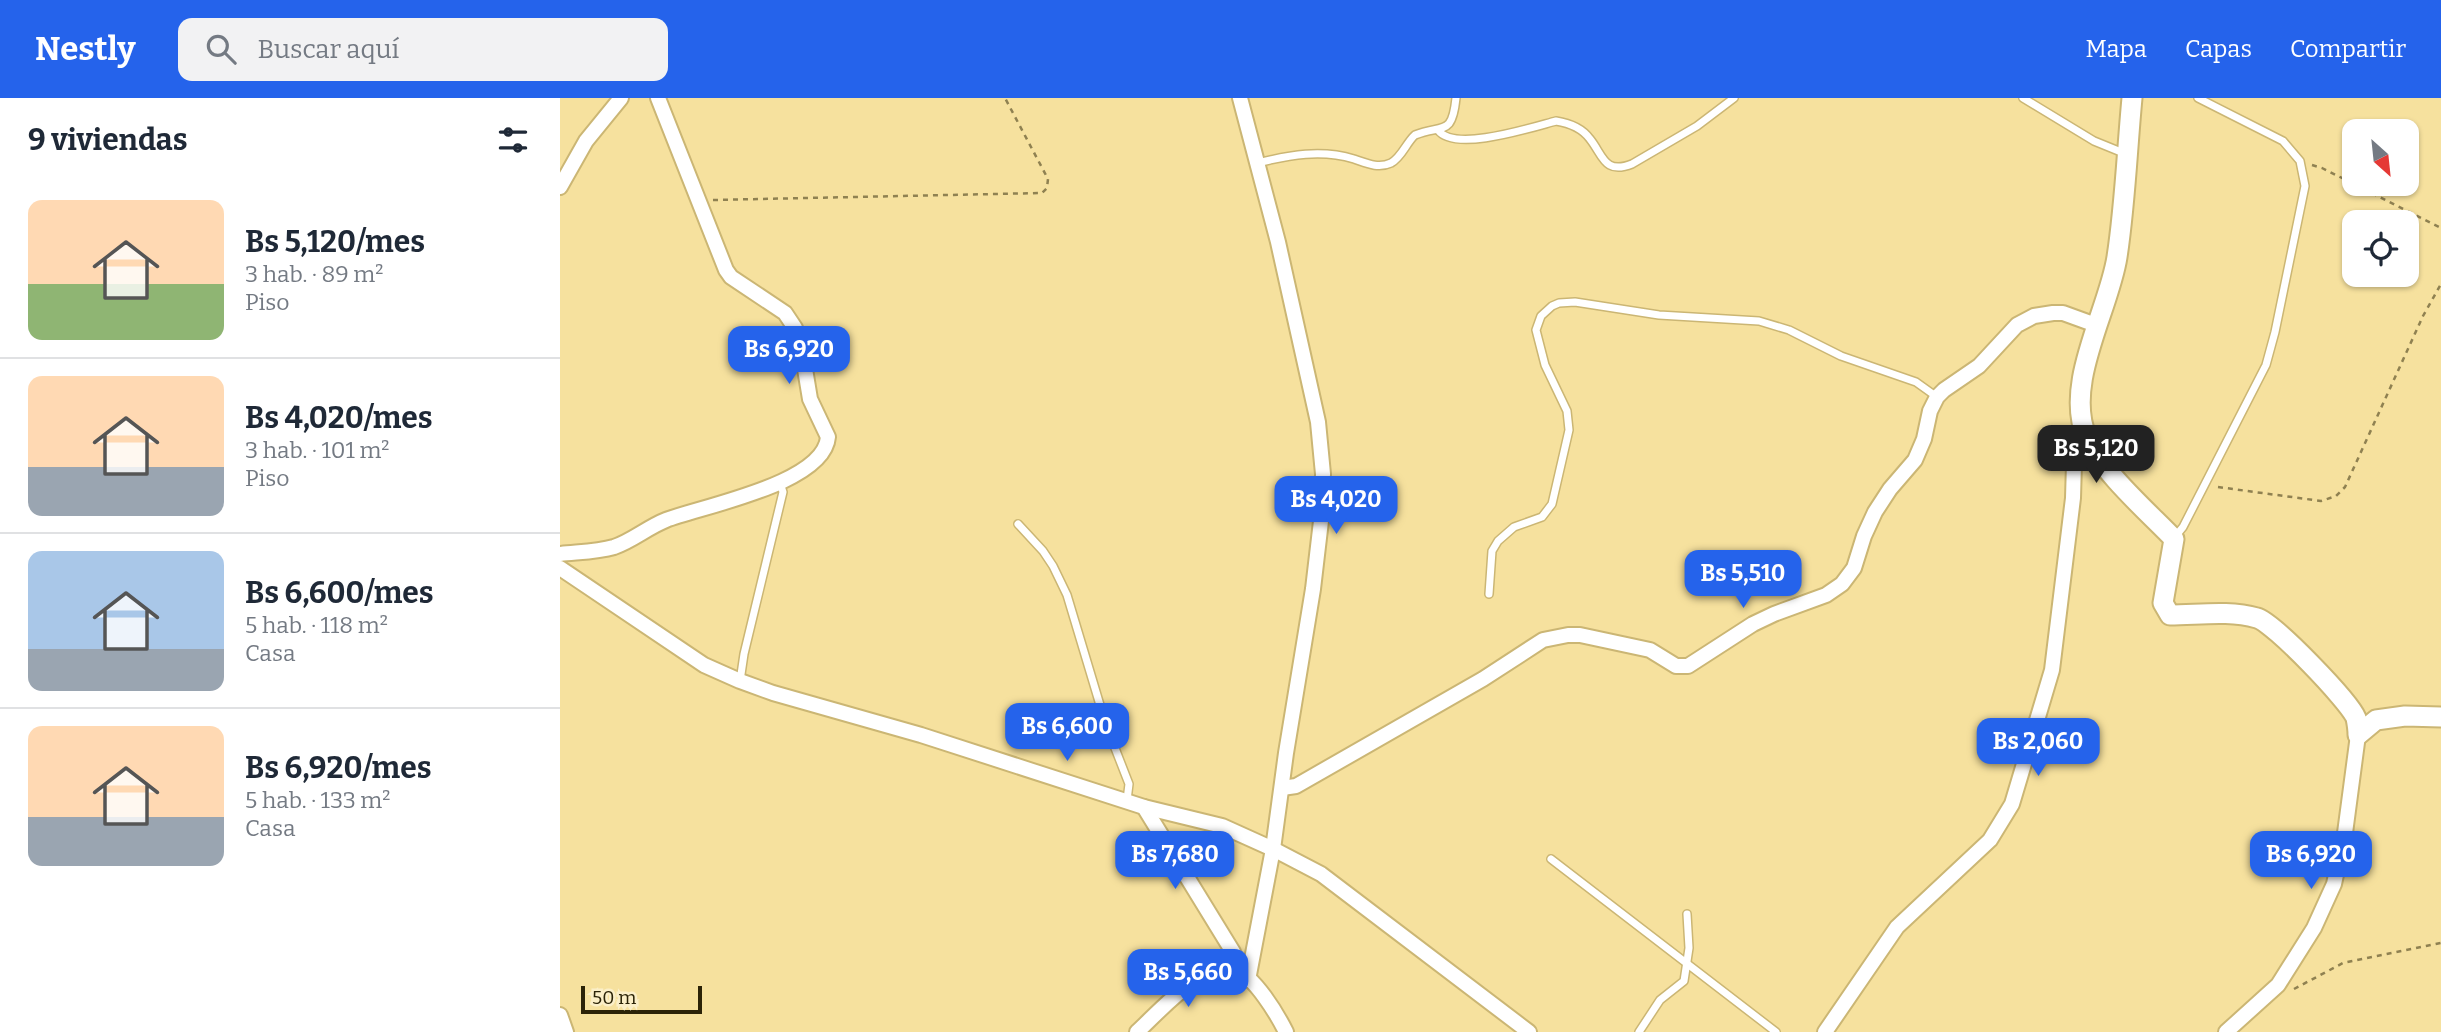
<!DOCTYPE html>
<html lang="es">
<meta charset="utf-8">
<style>
body{margin:0;font-family:Bitter,serif;background:#f2f2f3;color:#1f2937;height:100vh;display:flex;flex-direction:column;font-size:26px;white-space:nowrap}
*{box-sizing:border-box;margin:0}
p{font-size:23px;color:#747a83}
.icon{flex:none;width:38px;height:38px;fill:none;stroke:currentColor;stroke-width:2;stroke-linecap:round;stroke-linejoin:round}
.map{position:relative;flex:1;overflow:hidden}
.side{display:flex;flex-direction:column;background:#fff;width:560px}
.side>*{flex:none}
.needle{width:46px;rotate:153deg}
.controls{position:absolute;left:1782px;top:21px;display:grid;gap:14px}
.controls a{display:grid;place-items:center;width:77px;height:77px;border-radius:14px;background:#fff;box-shadow:0 2px 5px #0004;font-size:35px}
.scale{position:absolute;left:21px;bottom:18px;width:121px;box-sizing:border-box;padding-left:7px;border:4px solid #2b2307;border-top:0;font-size:19px;line-height:24px;white-space:nowrap;color:#2b2307;-webkit-text-stroke:5px #fbefc8;paint-order:stroke}
.price{position:absolute;translate:-50% -60px;padding:0 16px;border-radius:14px;background:#2563eb;color:#fff;font-size:23px;line-height:46px;filter:drop-shadow(0 2px 4px #0008)}
.price::after{content:'';position:absolute;left:50%;top:42px;width:21px;height:16px;margin-left:-10px;background:inherit;clip-path:polygon(0 0,100% 0,50% 100%)}
.price.current{background:#222;color:#fff}
ul{padding:0;list-style:none}
li{display:flex;align-items:center;gap:21px;height:175px;padding:0 28px}
li+li{border-top:2px solid #e0e1e3}
li span{display:grid;place-items:center;flex:none;width:196px;height:140px;border-radius:14px;color:#555}
li>.icon{margin-inline-start:auto}
span .icon{width:84px;height:84px;fill:#fffc;stroke-width:1}
li b{font-size:30px}
h2{display:flex;justify-content:space-between;align-items:center;height:84px;padding:0 28px;font-size:30px}
header{display:flex;align-items:center;gap:42px;box-sizing:border-box;height:98px;padding:0 35px;background:#2563eb;color:#fff}
header strong{font-size:33px}
nav{display:flex;gap:38px;margin-inline-start:auto;font-size:24px}
.search{width:490px;height:63px;background:#f2f2f3;display:flex;align-items:center;gap:18px;box-sizing:border-box;padding:0 24px;border-radius:14px;color:#747a83;font-size:26px}
main{display:flex;flex:1;min-height:0}
.map>svg:first-child{display:block}
.lines{fill:none;stroke-linecap:round;stroke-linejoin:round}
.service-casing{stroke:#cbb674;stroke-width:10}
.minor-casing{stroke:#cbb674;stroke-width:18}
.tertiary-casing{stroke:#cbb674;stroke-width:23}
.path{stroke:#8f8151;stroke-width:2.5;stroke-dasharray:5 5;stroke-linecap:butt}
.service{stroke:#fff;stroke-width:7}
.minor{stroke:#fff;stroke-width:14}
.tertiary{stroke:#fff;stroke-width:19}
</style>
<header>
<strong>Nestly</strong>
<div class="search"><svg class="icon" aria-label="search" viewBox="0 0 24 24"><circle cx="10" cy="10" r="6"/><path d="M15 15l6 6"/></svg>Buscar aquí</div>
<nav><a>Mapa</a><a>Capas</a><a>Compartir</a></nav>
</header>
<main>
<section class="side">
<h2>9 viviendas<svg class="icon" aria-label="filters" viewBox="0 0 24 24"><path d="M4 7h16M4 17h16"/><circle cx="9" cy="7" r="2"/><circle cx="15" cy="17" r="2"/></svg></h2>
<ul>
<li><span style="background:linear-gradient(#ffd9b3 60%,#8fb573 0)"><svg class="icon" aria-label="home" viewBox="0 0 24 24"><path d="M3 11l9-7 9 7M6 9v11h12V9"/></svg></span><div><b>Bs 5,120/mes</b><p>3 hab. · 89 m²</p><p>Piso</p></div></li>
<li><span style="background:linear-gradient(#ffd9b3 65%,#9aa5b1 0)"><svg class="icon" aria-label="home" viewBox="0 0 24 24"><path d="M3 11l9-7 9 7M6 9v11h12V9"/></svg></span><div><b>Bs 4,020/mes</b><p>3 hab. · 101 m²</p><p>Piso</p></div></li>
<li><span style="background:linear-gradient(#a9c7e8 70%,#9aa5b1 0)"><svg class="icon" aria-label="home" viewBox="0 0 24 24"><path d="M3 11l9-7 9 7M6 9v11h12V9"/></svg></span><div><b>Bs 6,600/mes</b><p>5 hab. · 118 m²</p><p>Casa</p></div></li>
<li><span style="background:linear-gradient(#ffd9b3 65%,#9aa5b1 0)"><svg class="icon" aria-label="home" viewBox="0 0 24 24"><path d="M3 11l9-7 9 7M6 9v11h12V9"/></svg></span><div><b>Bs 6,920/mes</b><p>5 hab. · 133 m²</p><p>Casa</p></div></li>
</ul>
</section>
<div class="map">
<svg width="1881" height="934" viewBox="0 0 1881 934">
<rect width="100%" height="100%" fill="#f6e19e"/>
<g class="lines">
<g class="service-casing">
<g id="service">
<polyline points="1463,0 1534,43 1566,56"/>
<path d="M878,32C894,55 973,29 996,23C1009,25 1022,30 1030,41C1043,57 1044,77 1072,66L1137,28L1174,0"/>
<path d="M697,65C730,57 761,51 794,61C806,65 818,71 831,65C842,59 846,45 855,37C883,26 892,39 896,0"/>
<polyline points="458,426 483,453 493,468 507,497 546,627 569,686 567,702"/>
<polyline points="1614,440 1623,429 1706,267 1715,234 1745,88 1740,63 1723,43 1638,0"/>
<polyline points="929,496 932,453 938,443 954,429 982,419 992,406 1009,332 1007,313 985,267 976,232 981,218 992,208 999,205 1015,204 1099,217 1199,223 1229,232 1281,258 1356,284 1377,299"/>
<polyline points="180,583 184,556 223,394 220,385"/>
<polyline points="991,761 1216,934"/>
<polyline points="1079,934 1100,902 1124,883 1129,850 1127,816"/>
</g>
</g>
<g class="minor-casing">
<g id="minor">
<polyline points="680,0 718,144 758,324 763,376 761,423 753,491 726,655 713,751 688,882"/>
<polyline points="0,89 26,43 61,0"/>
<path d="M0,456C17,454 37,454 54,449C72,443 88,429 106,422C142,408 264,386 268,339L250,301L243,259L235,230L225,215L171,179L166,172L98,0"/>
<polyline points="0,470 144,567 180,583 213,595 361,637 584,709 662,728 713,751 761,776 969,934"/>
<polyline points="722,690 736,688 923,581 983,542 1008,537 1020,537 1090,552 1116,568 1128,568 1193,526 1214,516 1266,497 1282,486 1294,470 1304,438 1315,414 1330,391 1355,362 1364,341 1370,313 1377,299 1384,292 1419,268 1457,227 1474,218 1493,215 1503,215 1536,227"/>
<polyline points="584,709 673,854 676,863 675,872"/>
<polyline points="0,917 6,934"/>
<path d="M577,934C597,916 645,861 675,871C695,879 717,916 726,934"/>
<polyline points="1265,934 1337,829 1430,742 1452,706 1492,572 1513,400 1514,365 1517,352 1527,340"/>
<polyline points="1666,934 1718,887 1754,830 1774,786 1785,735 1798,637"/>
</g>
</g>
<g class="tertiary-casing">
<path id="tertiary" d="M1572,0C1567,53 1565,107 1557,159C1549,212 1503,286 1527,340C1542,374 1588,414 1614,441L1603,505L1610,517C1638,517 1669,512 1697,520C1713,524 1789,603 1796,620C1797,625 1798,632 1798,637L1816,622L1845,618L1881,619"/>
</g>
<g class="path">
<polyline points="1752,67 1762,70 1794,86"/>
<polyline points="1794,86 1881,130"/>
<polyline points="153,102 482,95 487,90 488,81 445,0"/>
<polyline points="1658,389 1761,403 1776,398 1785,389 1863,218 1881,186"/>
<polyline points="1734,891 1783,865 1881,845"/>
</g>
<use href="#service" class="service"/>
<use href="#minor" class="minor"/>
<use href="#tertiary" class="tertiary"/>
</g>
</svg>
<div class="controls">
<a><svg class="needle" viewBox="-14 -14 28 28"><path d="M0-13l5 13h-10z" fill="#e53935"/><path d="M0 13l5-13h-10z" fill="#747a83"/></svg></a>
<a><svg class="icon" aria-label="locate" viewBox="0 0 24 24"><circle cx="12" cy="12" r="6"/><path d="M12 2v4M12 18v4M2 12h4M18 12h4"/></svg></a>
</div>
<div class="scale">50 m</div>
<b class="price" style="left:229px;top:288px">Bs 6,920</b>
<b class="price current" style="left:1536px;top:387px">Bs 5,120</b>
<b class="price" style="left:776px;top:438px">Bs 4,020</b>
<b class="price" style="left:1183px;top:512px">Bs 5,510</b>
<b class="price" style="left:507px;top:665px">Bs 6,600</b>
<b class="price" style="left:1478px;top:680px">Bs 2,060</b>
<b class="price" style="left:615px;top:793px">Bs 7,680</b>
<b class="price" style="left:1751px;top:793px">Bs 6,920</b>
<b class="price" style="left:628px;top:911px">Bs 5,660</b>
</div>
</main>
